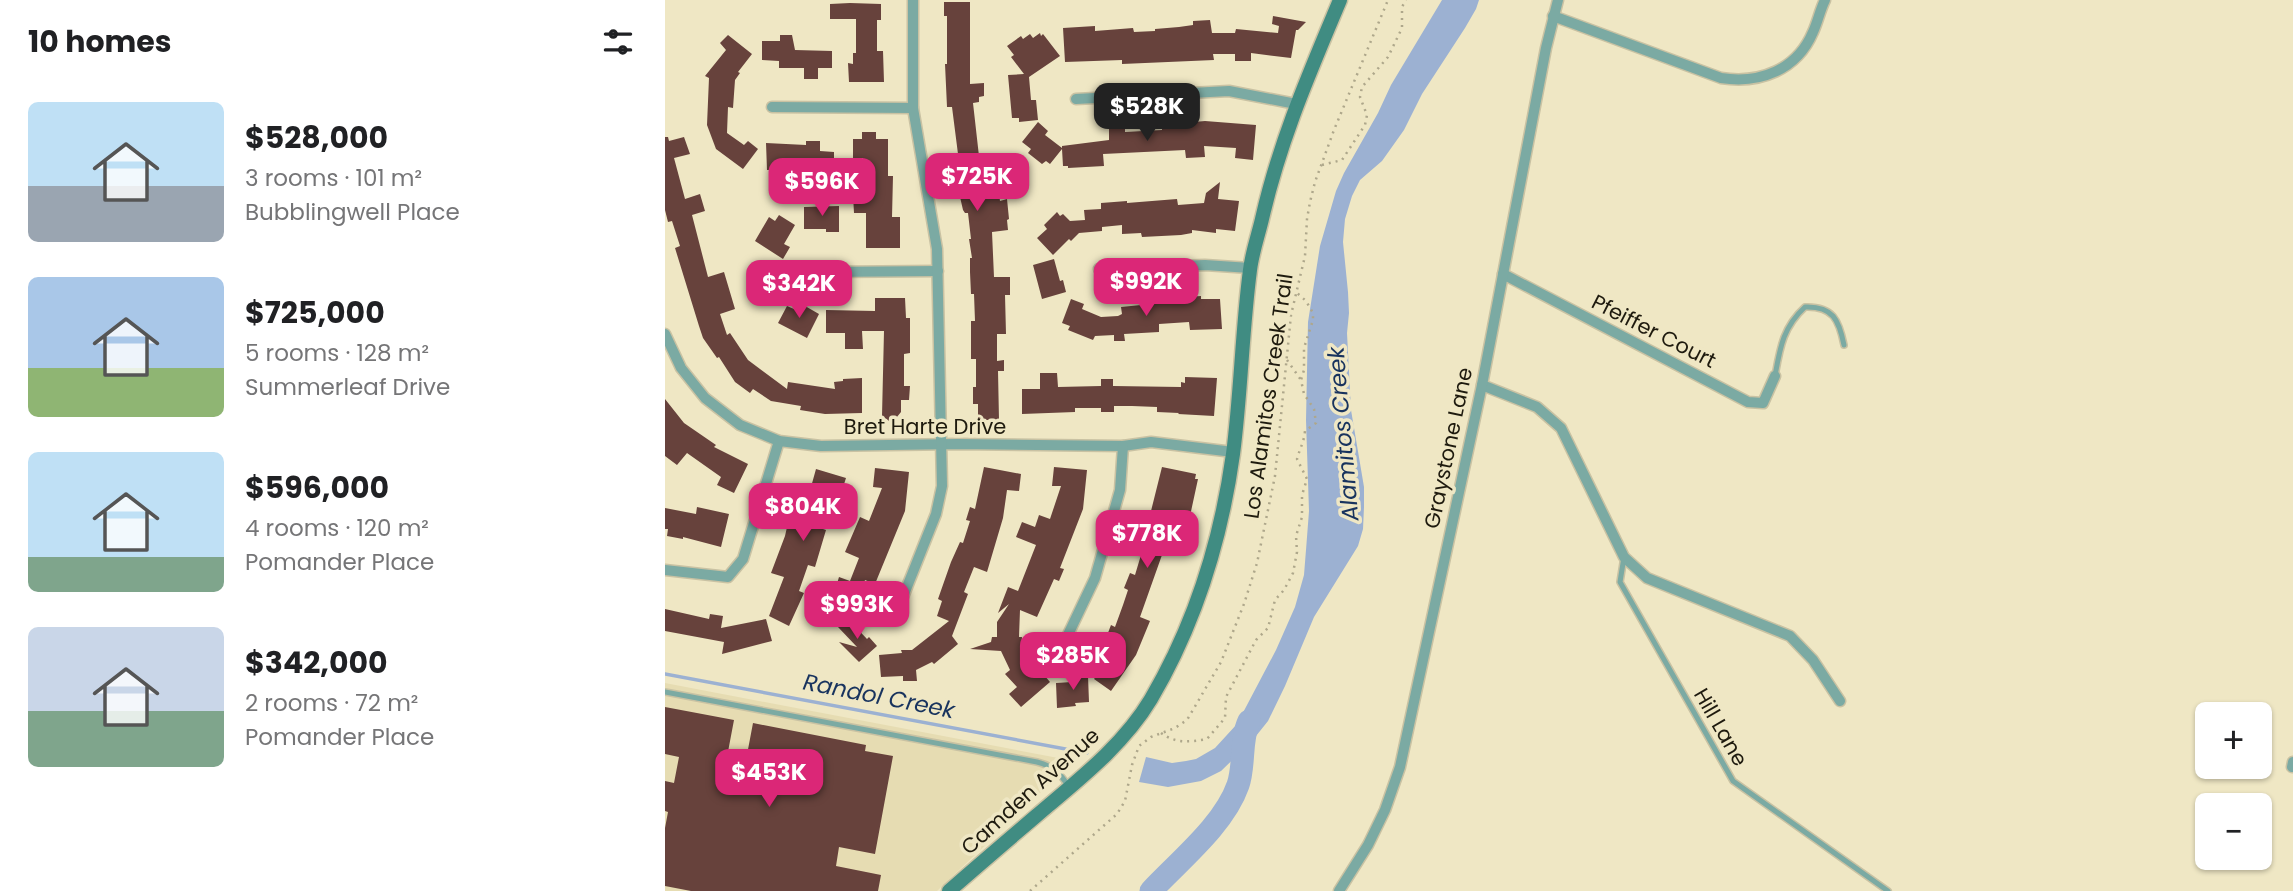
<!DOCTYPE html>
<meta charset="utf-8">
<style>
body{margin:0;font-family:Poppins,sans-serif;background:#f2f2f2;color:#202124;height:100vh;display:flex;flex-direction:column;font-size:26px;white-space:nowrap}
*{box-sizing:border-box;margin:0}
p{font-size:23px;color:#757577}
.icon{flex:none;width:38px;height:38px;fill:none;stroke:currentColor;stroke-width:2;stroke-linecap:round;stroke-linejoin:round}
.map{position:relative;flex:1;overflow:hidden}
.drawer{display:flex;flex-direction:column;background:#fff;width:665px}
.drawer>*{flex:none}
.tools{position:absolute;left:1530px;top:702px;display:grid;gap:14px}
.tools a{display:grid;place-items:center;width:77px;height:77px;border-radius:10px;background:#fff;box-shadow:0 2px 5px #0004;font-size:35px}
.price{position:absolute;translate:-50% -60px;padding:0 16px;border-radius:14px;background:#db2777;color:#fff;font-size:23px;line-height:46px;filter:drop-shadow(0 2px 4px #0008)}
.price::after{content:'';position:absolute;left:50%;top:42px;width:21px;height:16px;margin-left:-10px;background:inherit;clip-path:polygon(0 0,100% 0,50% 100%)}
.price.active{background:#222;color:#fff}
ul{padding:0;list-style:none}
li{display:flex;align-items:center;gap:21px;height:175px;padding:0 28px}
li span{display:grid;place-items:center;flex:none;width:196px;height:140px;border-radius:10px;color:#555}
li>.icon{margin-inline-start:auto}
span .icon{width:84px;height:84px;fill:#fffc;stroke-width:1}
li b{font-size:30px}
h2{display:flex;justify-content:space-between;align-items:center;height:84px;padding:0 28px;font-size:30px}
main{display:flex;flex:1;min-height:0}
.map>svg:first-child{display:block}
.built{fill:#e6dcb2}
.water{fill:#9cb1d2}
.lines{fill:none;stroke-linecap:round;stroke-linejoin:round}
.stream{stroke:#9cb1d2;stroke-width:3.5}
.river{stroke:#9cb1d2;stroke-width:23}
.building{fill:#67423c}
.lane-casing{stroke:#c9c2a3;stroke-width:8}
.street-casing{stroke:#c9c2a3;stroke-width:13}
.secondary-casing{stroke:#c9c2a3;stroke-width:17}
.path{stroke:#aea78b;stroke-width:2.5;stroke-dasharray:2 5;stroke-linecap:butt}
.lane{stroke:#7baaa3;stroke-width:5}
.street{stroke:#7baaa3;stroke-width:10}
.secondary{stroke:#408c82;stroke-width:14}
.labels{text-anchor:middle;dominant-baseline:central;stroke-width:7;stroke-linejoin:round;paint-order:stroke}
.street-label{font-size:21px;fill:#1e1a0e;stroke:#efe7c4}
.water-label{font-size:23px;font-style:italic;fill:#18335e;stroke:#efe7c4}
</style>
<main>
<section class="drawer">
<h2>10 homes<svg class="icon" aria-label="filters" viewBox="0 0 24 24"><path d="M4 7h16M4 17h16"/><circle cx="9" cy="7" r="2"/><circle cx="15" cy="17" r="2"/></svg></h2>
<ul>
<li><span style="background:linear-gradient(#bfe0f5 60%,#9aa5b1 0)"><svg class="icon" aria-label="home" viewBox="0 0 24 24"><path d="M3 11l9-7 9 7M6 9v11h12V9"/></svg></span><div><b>$528,000</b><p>3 rooms · 101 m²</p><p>Bubblingwell Place</p></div></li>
<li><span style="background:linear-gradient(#a9c7e8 65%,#8fb573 0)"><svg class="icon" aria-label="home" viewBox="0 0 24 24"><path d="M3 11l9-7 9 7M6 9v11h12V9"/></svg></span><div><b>$725,000</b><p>5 rooms · 128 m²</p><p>Summerleaf Drive</p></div></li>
<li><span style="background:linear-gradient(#bfe0f5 75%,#7fa58c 0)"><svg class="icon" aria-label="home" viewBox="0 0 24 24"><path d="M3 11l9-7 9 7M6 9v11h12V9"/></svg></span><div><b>$596,000</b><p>4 rooms · 120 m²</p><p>Pomander Place</p></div></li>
<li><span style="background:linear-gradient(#c9d6e8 60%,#7fa58c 0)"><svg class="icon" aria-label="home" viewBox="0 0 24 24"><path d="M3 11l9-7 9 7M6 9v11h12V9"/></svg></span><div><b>$342,000</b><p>2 rooms · 72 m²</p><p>Pomander Place</p></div></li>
</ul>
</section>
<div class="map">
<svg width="1628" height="891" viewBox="0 0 1628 891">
<rect width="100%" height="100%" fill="#efe7c4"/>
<polygon class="built" points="0,683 409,761 272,891 0,891"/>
<polygon class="water" points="777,0 814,0 811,9 800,28 757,94 739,130 717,161 695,180 687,196 680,219 678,242 683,292 684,313 682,333 686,410 699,487 699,507 698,529 693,546 649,617 620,686 603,721 587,741 556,771 536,781 503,787 474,782 481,757 507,763 521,761 531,759 550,748 572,724 611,650 630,607 639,575 641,550 644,511 641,420 643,322 655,246 671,191 679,173 713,113 726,85"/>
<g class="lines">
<polyline class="stream" points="0,674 422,753"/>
<path class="river" d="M486,891C515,860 559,825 573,785C580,765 575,740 584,721"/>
</g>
<g class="building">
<polygon points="279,2 305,2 305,84 319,83 319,96 314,97 314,102 308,103 316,174 339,168 341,178 332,180 335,201 342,199 344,219 342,220 343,230 327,232 329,277 345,277 345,295 340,295 341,334 332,334 332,361 339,360 339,371 333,371 334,420 313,420 313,404 308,404 308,387 311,387 311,359 306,359 306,321 310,321 309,294 306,294 305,272 305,258 307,258 304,239 306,239 303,213 300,213 298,210 290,175 288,155 293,154 287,107 282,107 280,64 282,64 282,16 279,16"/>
<polygon points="185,3 216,4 216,20 212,20 212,51 218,51 219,82 184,82 183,63 188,64 188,53 191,53 191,19 165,19 165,4"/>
<polygon points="608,16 641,22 633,30 631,30 626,58 586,53 586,61 570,61 570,54 548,54 549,60 457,64 457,60 400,62 398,28 430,26 430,31 468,28 469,32 490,31 490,29 514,27 528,25 528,21 545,20 547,33 570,33 571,29 613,33 614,26 607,24"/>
<polygon points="375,33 376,36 378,34 395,56 364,77 366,100 371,100 373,120 354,122 354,118 347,118 343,75 359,74 346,57 349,55 342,46 356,36 358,39 365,34 368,38"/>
<polygon points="63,35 87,54 73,72 75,73 70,80 68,108 63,107 62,133 79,145 83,141 93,149 78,169 51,149 42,125 44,78 40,76 61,50 55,43"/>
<polygon points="115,35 127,35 130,50 167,51 167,68 153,68 153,79 139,79 139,68 114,68 114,61 97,60 97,41 115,41"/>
<polygon points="540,121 591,125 588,160 570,158 571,148 539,146 540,157 521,158 520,150 438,154 439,166 403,168 403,166 398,166 397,149 385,164 381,161 377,164 363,153 366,149 357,142 373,122 383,131 380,135 397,148 397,146 444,140 444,126 460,126 460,132 497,130 497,125"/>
<polygon points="197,132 211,132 211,139 223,139 223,176 228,176 227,217 235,217 235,248 201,248 201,213 189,213 188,195 199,195 198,158 188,158 188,139 197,139"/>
<polygon points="0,137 3,137 4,141 19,137 25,154 9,158 20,199 35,194 40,211 27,215 43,277 59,272 70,309 55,314 62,335 65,333 83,360 122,389 123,382 170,389 169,382 178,381 178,379 197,378 197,413 160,414 135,410 136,406 106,401 88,389 85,393 70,382 54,357 52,358 38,338 34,326 10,248 15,246 7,221 3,222 0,210"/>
<polygon points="141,141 155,141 155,151 169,152 169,168 102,170 101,143 141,145"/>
<polygon points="555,182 553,199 574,201 570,231 551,229 551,233 527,230 527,233 516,235 477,237 476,233 457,234 457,225 437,227 437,231 414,233 406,241 404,239 388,255 372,238 382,229 379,225 392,212 395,216 398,214 405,221 420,220 419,210 436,209 436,203 462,201 462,203 512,199 513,205 539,203 541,193"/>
<polygon points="174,206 174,232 161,232 161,229 139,229 139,207"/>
<polygon points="114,215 130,225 119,244 125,247 118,259 90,241 104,217 110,221"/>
<polygon points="389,259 395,281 398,280 401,292 377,299 368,265"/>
<polygon points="118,265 120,282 115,282 116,298 95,300 95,293 91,293 86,269"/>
<polygon points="536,296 536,299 555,299 557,329 525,330 524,322 494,324 494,332 459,334 460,341 449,341 449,335 430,336 428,340 403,330 405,326 397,323 406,299 419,304 417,309 436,317 453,316 457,314 456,307 496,303 495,299"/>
<polygon points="210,298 240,298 241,318 245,318 245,353 239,354 239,386 245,386 244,400 236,400 236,412 227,423 217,416 219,331 197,331 198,349 180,349 180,333 161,333 161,310 210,311"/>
<polygon points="122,306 136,312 140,306 154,314 142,338 113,323"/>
<polygon points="375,373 392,373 393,387 436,386 436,379 448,379 448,386 516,387 516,382 520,383 520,377 552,378 549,416 513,414 514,413 492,412 492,407 467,406 449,406 449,412 436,412 436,408 410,408 410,412 357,414 357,389 375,389"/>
<polygon points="0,399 19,423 51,445 49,447 83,464 69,493 52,485 56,477 22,453 12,465 0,456"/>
<polygon points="319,467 356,474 354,491 342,490 338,518 322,572 309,567 299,592 303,594 287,636 293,644 269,664 267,662 251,670 252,681 238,681 238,676 216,677 214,655 237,653 236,650 247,650 284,621 272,616 277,601 273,599 286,562 295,542 298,543 305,521 301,520 305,507 310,509"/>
<polygon points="389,467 422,470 418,509 395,568 399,569 394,581 389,579 372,617 355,610 354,637 357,637 356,648 385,682 356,707 344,694 352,687 340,674 345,670 336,651 305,649 326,642 327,637 332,637 332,622 344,604 333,613 343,587 353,591 371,545 351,537 357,522 370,527 374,515 385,519 396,486 387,486"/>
<polygon points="497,467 531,474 530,479 533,479 525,516 517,514 511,540 503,538 475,617 485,621 471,655 446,691 429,679 443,660 439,657 450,641 441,638 446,625 450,627 458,605 463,590 459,588 465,573 470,575 476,555 470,553 480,518 484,519"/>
<polygon points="210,468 244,472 240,511 210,584 200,580 194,598 188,597 180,618 162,611 166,600 162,599 167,586 171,587 174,577 185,581 194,558 180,552 195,517 204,521 217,488 208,487"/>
<polygon points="151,469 181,478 171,509 153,503 146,525 161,530 150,567 143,565 134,591 139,593 124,626 104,616 119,577 106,573 120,536 128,501 136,503 142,486 146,487"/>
<polygon points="32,507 64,514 56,547 18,537 18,539 2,536 3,529 0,529 0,508 31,514"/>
<polygon points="0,609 44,619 45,614 58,616 56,628 101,619 107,641 57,654 59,642 0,631"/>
<polygon points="182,618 202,639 204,637 212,646 194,662 174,642 192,647 173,627"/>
<polygon points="423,676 424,702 410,703 411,706 392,708 391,683 407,682 406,677"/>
<polygon points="0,707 69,720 62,757 81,760 88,723 201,745 200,751 228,756 210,854 174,847 171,866 216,875 213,891 26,891 0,886 0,828 3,812 0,811 0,781 9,783 14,757 0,754"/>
</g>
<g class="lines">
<g class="lane-casing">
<g id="lane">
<path d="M1110,376C1115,348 1118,327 1140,307C1168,306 1174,320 1179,345"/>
<polyline points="959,557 955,582 1068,781 1223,891"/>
<path d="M0,692L372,762C388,766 395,773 404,787"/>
</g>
</g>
<g class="street-casing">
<g id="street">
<path d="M888,16L1056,78C1095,84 1132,70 1148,32C1153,21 1155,10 1160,0"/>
<polyline points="411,99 564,91 631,104"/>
<polyline points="107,107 248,108"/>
<polyline points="434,269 540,265 585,268"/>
<polyline points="158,272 273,271"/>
<polyline points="838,274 1083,402 1098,403 1110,376"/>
<polyline points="0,334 16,368 40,398 75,425 114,441 156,446 293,444 458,446 486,442 568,452"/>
<polyline points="817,385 872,407 896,428 959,557 982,578 1125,636 1148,660 1175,701"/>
<polyline points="0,570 63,577 78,559 114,441"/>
<polyline points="232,612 271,514 277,486 272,249 248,108 248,0"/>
<polyline points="400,641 430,578 455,490 458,446"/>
<polyline points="1627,767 1628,762"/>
<polyline points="674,891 703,845 720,810 735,767 817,385 881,48 893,0"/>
</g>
</g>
<g class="secondary-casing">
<path id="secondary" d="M284,891C317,862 350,834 384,805C421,774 461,741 486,699C530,624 556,540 568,454C576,393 577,331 585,270C587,253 593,236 597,219C615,140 644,74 675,0"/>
</g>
<g class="path">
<polyline points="657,165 677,160 700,125 702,115 695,97 697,87 723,57 737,28 737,7 741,0"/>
<polyline points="622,360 636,380"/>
<path d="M496,733C511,744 525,742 542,739L560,718L561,697L591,640L603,628L610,600L619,590L628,573L632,552L631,536L637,517V495L642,479L632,459C635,448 639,442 640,431L651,423L649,409L639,394L636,380L639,370V348L648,320V313L641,301L631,292"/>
<polyline points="365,891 452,814 460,801 467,765 474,746 486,737 510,728 522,720 556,662 579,604 592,563 610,476 626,315 640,256 642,219 645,202 650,182 669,130 723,0"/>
</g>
<use href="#lane" class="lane"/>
<use href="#street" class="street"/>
<use href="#secondary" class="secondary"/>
</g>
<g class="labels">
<g class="street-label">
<text transform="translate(989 331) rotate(27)">Pfeiffer Court</text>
<text transform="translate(603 396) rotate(-82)">Los Alamitos Creek Trail</text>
<text x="260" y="426">Bret Harte Drive</text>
<text transform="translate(783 448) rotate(-78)">Graystone Lane</text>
<text transform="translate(1056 727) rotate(60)">Hill Lane</text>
<text transform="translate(365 791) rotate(-42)">Camden Avenue</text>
</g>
<g class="water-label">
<text transform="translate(678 434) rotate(-95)">Alamitos Creek</text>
<text transform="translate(214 696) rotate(11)">Randol Creek</text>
</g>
</g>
</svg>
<div class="tools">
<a>+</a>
<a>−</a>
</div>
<b class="price active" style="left:482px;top:143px">$528K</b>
<b class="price" style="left:312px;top:213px">$725K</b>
<b class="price" style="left:157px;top:218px">$596K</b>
<b class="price" style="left:481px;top:318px">$992K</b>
<b class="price" style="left:134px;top:320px">$342K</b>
<b class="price" style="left:138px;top:543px">$804K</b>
<b class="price" style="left:482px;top:570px">$778K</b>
<b class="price" style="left:192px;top:641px">$993K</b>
<b class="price" style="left:408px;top:692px">$285K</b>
<b class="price" style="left:104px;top:809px">$453K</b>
</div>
</main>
